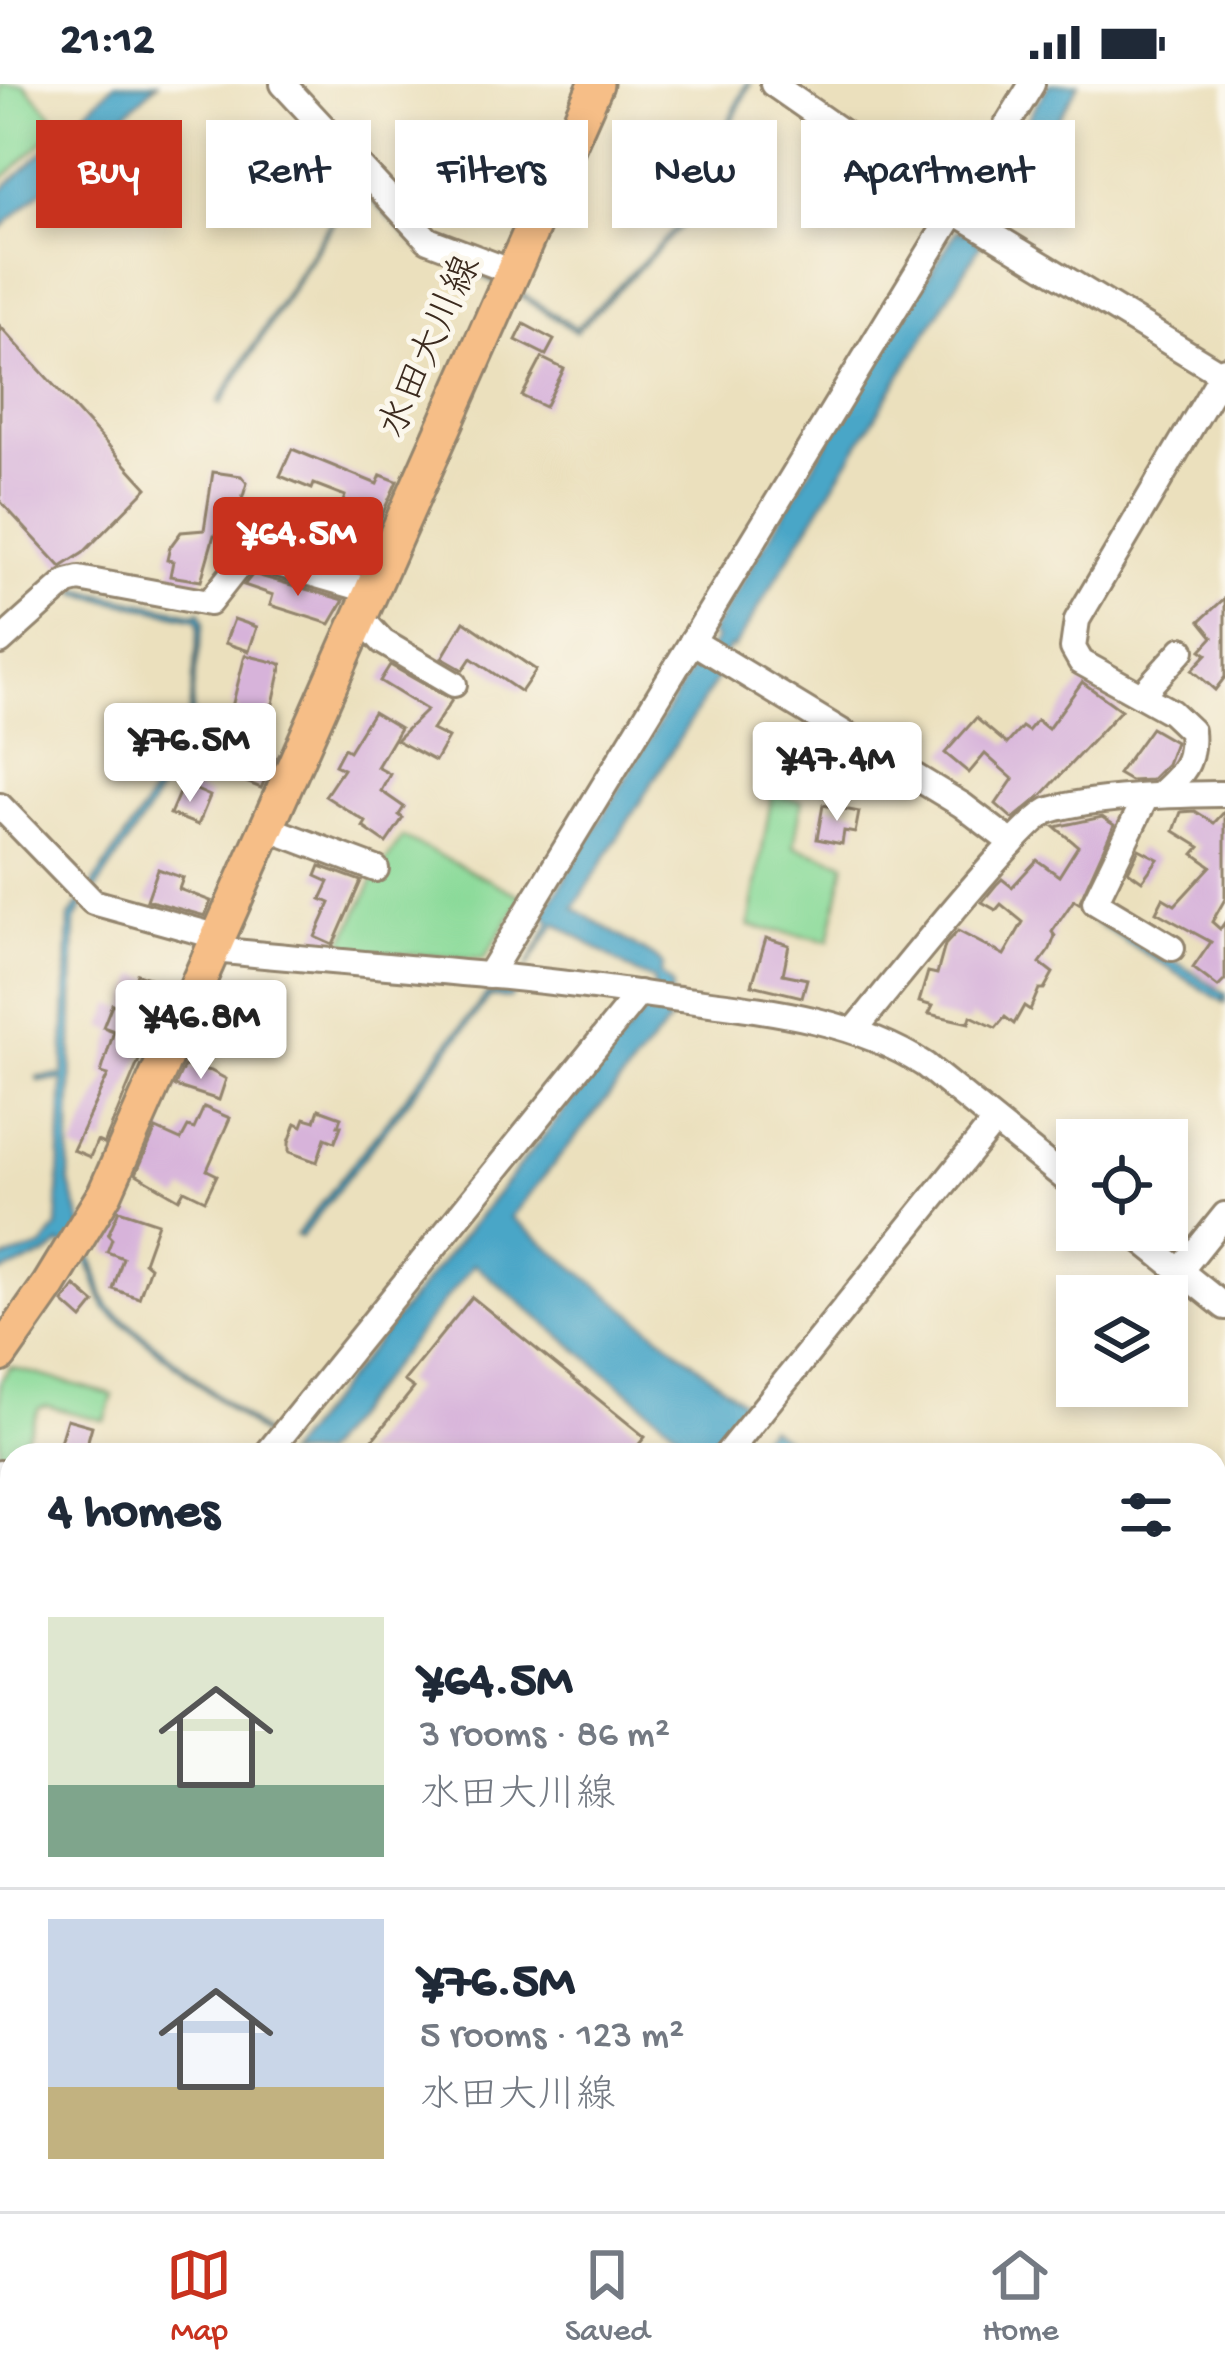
<!DOCTYPE html>
<meta charset="utf-8">
<style>
body{margin:0;font-family:"Gochi Hand","Klee One",sans-serif;background:#f2f2f3;color:#1f2937;height:100vh;display:flex;flex-direction:column;font-size:45px;white-space:nowrap}
*{box-sizing:border-box;margin:0}
p{font-size:39px;color:#747a83}
.icon{flex:none;width:66px;height:66px;fill:none;stroke:currentColor;stroke-width:2;stroke-linecap:round;stroke-linejoin:round}
.map{position:relative;flex:1;overflow:hidden}
.details{position:absolute;left:0px;top:1359px;width:1227px;height:768px;display:flex;flex-direction:column;background:#fff;border-radius:36px 36px 0 0;box-shadow:0 6px 18px #0003}
.details>*{flex:none}
.hud{position:absolute;left:36px;top:36px;width:1155px;height:108px;display:flex;gap:24px}
.tools{position:absolute;left:1056px;top:1035px;display:grid;gap:24px}
.tools a{display:grid;place-items:center;width:132px;height:132px;border-radius:0px;background:#fff;box-shadow:0 6px 18px #0003;font-size:60px}
.price{position:absolute;translate:-50% -102px;padding:0 27px;border-radius:12px;background:#fff;color:#222;font-size:39px;line-height:78px;filter:drop-shadow(0 3px 6px #0008)}
.price::after{content:'';position:absolute;left:50%;top:72px;width:36px;height:27px;margin-left:-18px;background:inherit;clip-path:polygon(0 0,100% 0,50% 100%)}
.price.on{background:#c8321e;color:#fff}
ul{padding:0;list-style:none}
li{display:flex;align-items:center;gap:36px;height:300px;padding:0 48px}
li+li{border-top:3px solid #e0e1e3}
li span{display:grid;place-items:center;flex:none;width:336px;height:240px;border-radius:0px;color:#555}
li>.icon{margin-inline-start:auto}
span .icon{width:144px;height:144px;fill:#fffc;stroke-width:1}
li b{font-size:51px}
h2{display:flex;justify-content:space-between;align-items:center;height:144px;padding:0 48px;font-size:51px}
.chip{padding:0 42px;border-radius:0px;background:#fff;box-shadow:0 6px 18px #0003;font-size:42px;line-height:108px}
.chip.on{background:#c8321e;color:#fff}
.status{display:flex;justify-content:space-between;align-items:center;height:84px;padding:0 60px;background:#fff;direction:ltr}
.status svg{height:33px;fill:currentColor}
.tabs{display:flex;justify-content:space-around;align-items:center;height:168px;border-top:3px solid #e0e1e3;background:#fff;font-size:33px;color:#747a83}
.tabs a{display:grid;justify-items:center;gap:6px}
.tabs .on{color:#c8321e}
.map>svg:first-child{display:block}
.green{fill:#8ada99;stroke:#62825c;stroke-width:3}
.water{fill:#49a6c7;stroke:#426872;stroke-width:3}
.lines{fill:none;stroke-linecap:round;stroke-linejoin:round}
.stream{stroke:#49a6c7;stroke-width:6}
.building{fill:#d7b3da}
.minor-casing{stroke:#93856e;stroke-width:30}
.major-casing{stroke:#93856e;stroke-width:39}
.minor{stroke:#fff;stroke-width:24}
.major{stroke:#f6be87;stroke-width:33}
.labels{text-anchor:middle;dominant-baseline:central;stroke-width:10;stroke-linejoin:round;paint-order:stroke}
.street-label{font-size:39px;fill:#3b2a1e;stroke:#fbf7ec}
</style>
<div class="status"><b>21:12</b><svg viewBox="0 0 49 12"><path d="M0 12V9h3v3zM5 12V6h3v6zM10 12V3h3v9zM15 12V0h3v12zM26 1h20v11H26zM47 4h2v5h-2z"/></svg></div>
<div class="map">
<svg width="1225" height="2127" viewBox="0 0 1225 2127">
<rect width="100%" height="100%" fill="#fbf7ec"/>
<filter id="ink" filterUnits="userSpaceOnUse"><feTurbulence type="fractalNoise" baseFrequency=".00833" numOctaves="2"/><feDisplacementMap in="SourceGraphic" scale="24" xChannelSelector="R" yChannelSelector="G"/><feConvolveMatrix kernelMatrix="1 2 1 2 8 2 1 2 1" color-interpolation-filters="sRGB"/></filter>
<filter id="wash" filterUnits="userSpaceOnUse"><feTurbulence type="fractalNoise" baseFrequency=".004" numOctaves="4" result="noise"/><feDisplacementMap in="SourceGraphic" scale="48" xChannelSelector="R" yChannelSelector="G"/><feGaussianBlur stdDeviation="2.7" result="paint"/><feColorMatrix in="noise" values="0 0 0 0 0 0 0 0 0 0 0 0 0 0 0 0 0 1.4 0 .05"/><feComposite in="paint" operator="in"/></filter>
<g filter="url(#wash)">
<rect width="100%" height="100%" fill="#ebe0bd"/>
<g class="green">
<polygon points="0,0 24,0 61,41 0,97"/>
<polygon points="772,710 802,717 794,762 845,779 829,857 749,842"/>
<polygon points="402,753 523,813 484,875 339,866 372,799"/>
<polygon points="10,1283 113,1311 105,1337 47,1322 39,1324 18,1371 4,1377 0,1373 0,1298"/>
<polygon points="12,1416 12,1682 0,1700 0,1417"/>
</g>
<g class="water">
<polygon points="115,0 157,0 0,145 0,108"/>
<polygon points="746,0 750,0 685,139 576,248 514,208 515,205 576,244 680,140"/>
<polygon points="1049,0 1079,0 998,134 993,131 976,157 981,160 734,564 729,563 716,588 719,591 574,824 658,876 663,882 660,890 672,901 670,925 664,931 669,938 511,1133 747,1321 729,1352 725,1350 705,1371 474,1180 320,1371 285,1371 645,927 650,929 656,921 653,895 637,890 556,839 526,884 551,837 543,831 696,578 701,579 716,555 710,550 957,146 964,149 980,124 976,118"/>
<polygon points="357,96 422,162 498,197 497,200 419,164 357,101 221,320 218,318"/>
<polygon points="77,505 196,530 200,527 204,538 193,606 193,642 150,725 95,807 90,804 143,726 188,640 199,541 197,535 77,510"/>
<polygon points="80,818 84,821 75,837 69,1097 104,1213 109,1223 270,1354 268,1356 105,1225 86,1172 60,1160 47,1171 0,1189 0,1176 42,1163 57,1143 63,996 38,997 37,993 63,991 69,833"/>
<polygon points="1096,827 1225,909 1225,919 1091,836"/>
<polygon points="511,907 515,908 510,914 490,913 301,1153 296,1151 487,910"/>
<polygon points="769,1343 808,1371 745,1371 746,1358 752,1361"/>
</g>
<g class="lines">
<polyline class="stream" points="824,651 877,688"/>
</g>
<g id="blocks">
<g class="building">
<polygon points="524,240 554,256 546,271 516,256"/>
<polygon points="0,242 147,404 83,469 61,483 0,417"/>
<polygon points="542,274 564,285 545,323 522,312"/>
<polygon points="292,365 377,400 381,391 397,397 358,485 313,470 318,455 329,459 345,412 314,400 312,405 280,392"/>
<polygon points="213,388 241,392 247,399 230,455 214,451 201,497 170,492 173,477 167,476 170,463 181,448 204,446"/>
<polygon points="253,490 344,516 330,540 270,521 273,511 244,501"/>
<polygon points="1225,514 1225,593 1215,606 1192,586 1207,570 1201,566 1213,553 1200,537"/>
<polygon points="234,535 257,543 249,567 225,559"/>
<polygon points="464,537 536,586 521,608 471,574 463,586 442,574"/>
<polygon points="245,571 282,580 262,668 275,673 261,704 229,691 242,658 229,653 239,625 232,623"/>
<polygon points="390,581 452,616 432,646 448,654 435,677 396,656 427,626 380,597"/>
<polygon points="1082,598 1121,626 1041,712 1013,735 996,720 1013,695 985,670 969,689 945,669 976,634 1007,660 1022,643 1028,647 1037,636 1048,645"/>
<polygon points="373,628 400,644 377,683 390,690 381,707 404,723 399,731 403,734 386,759 363,743 366,738 325,712 343,685 335,681 344,664 349,667"/>
<polygon points="1151,644 1175,658 1167,680 1151,696 1130,697 1118,690"/>
<polygon points="782,654 810,659 841,673 831,694 778,687"/>
<polygon points="183,700 210,712 198,741 170,730"/>
<polygon points="823,721 859,728 855,749 844,747 842,760 817,755"/>
<polygon points="1195,727 1214,739 1225,727 1225,815 1212,838 1220,845 1225,838 1225,896 1218,903 1193,884 1211,858 1156,828 1163,814 1175,821 1211,782 1194,770 1200,763 1174,747 1181,728"/>
<polygon points="1102,733 1114,741 1079,819 1074,816 1052,848 1055,852 1050,865 1040,879 1053,889 1044,905 1039,905 1030,926 1024,922 1014,940 1005,933 996,944 971,932 969,939 929,930 933,922 919,918 928,888 937,890 945,861 958,847 1004,871 1023,838 1001,820 996,826 982,818 996,801 1002,795 1012,803 1037,776 1059,792 1078,762 1055,743"/>
<polygon points="1139,765 1158,775 1142,797 1128,787"/>
<polygon points="320,782 361,797 333,861 315,853 330,819 321,815 329,798 316,792"/>
<polygon points="158,785 183,794 179,805 211,817 205,832 147,816"/>
<polygon points="766,854 789,861 783,890 807,895 802,913 752,901"/>
<polygon points="137,890 164,899 155,925 159,928 104,1060 97,1057 90,1073 73,1066 108,991 101,989 114,947 103,943 112,920 126,925"/>
<polygon points="184,982 211,987 226,995 219,1016 175,1002"/>
<polygon points="204,1023 230,1034 207,1086 217,1091 205,1116 184,1106 179,1115 136,1090 156,1045 181,1056 188,1043 194,1045"/>
<polygon points="319,1025 341,1033 338,1042 341,1042 335,1058 325,1054 317,1078 289,1068 289,1058 296,1039 302,1042 305,1034 315,1037"/>
<polygon points="119,1126 158,1139 144,1178 150,1183 139,1214 113,1205 123,1174 107,1168 112,1155 108,1151"/>
<polygon points="75,1202 95,1219 82,1235 63,1218"/>
<polygon points="472,1213 645,1353 630,1371 360,1371 414,1304 404,1297"/>
<polygon points="67,1335 92,1342 84,1371 56,1371"/>
</g>
</g>
</g>
<g filter="url(#ink)">
<use href="#blocks" fill-opacity="0" stroke="#93856e" stroke-width="3"/>
<g class="lines">
<g class="minor-casing">
<g id="minor">
<polyline points="283,0 428,156 513,188"/>
<polyline points="773,0 962,132 1225,292"/>
<polyline points="360,533 383,558 454,600"/>
<polyline points="692,557 962,721 1012,759"/>
<polyline points="0,558 67,498 79,495 209,519 247,471 372,507"/>
<polyline points="1141,611 1182,566"/>
<path d="M1159,711C1182,690 1194,680 1191,647L1171,628L1081,578L1073,564L1077,536L1225,285"/>
<polyline points="1146,713 1095,818 1172,864"/>
<polyline points="0,722 93,818 205,849 219,858"/>
<polyline points="267,744 376,785"/>
<path d="M215,866C358,881 501,889 643,910C737,924 844,928 925,981L1077,1104"/>
<polyline points="488,892 1032,0"/>
<path d="M854,947C882,913 1024,734 1050,726C1097,712 1175,711 1225,710"/>
<polyline points="1129,1146 1225,1223"/>
<polyline points="1180,1187 1225,1131"/>
<polyline points="266,1371 639,909"/>
<polyline points="726,1371 994,1038"/>
<polyline points="0,1389 12,1400"/>
<polyline points="1215,1752 1225,1739"/>
<polyline points="877,2115 892,2127"/>
<polyline points="116,2127 126,2115"/>
<polyline points="912,2127 922,2115"/>
</g>
</g>
<g class="major-casing">
<polyline id="major" points="0,1271 49,1201 105,1109 596,0"/>
</g>
<use href="#minor" class="minor"/>
<use href="#major" class="major"/>
</g>
</g>
<g class="labels">
<g class="street-label">
<text transform="translate(433 264) rotate(-66)">水田大川線</text>
</g>
</g>
</svg>
<div class="tools">
<a><svg class="icon" aria-label="locate" viewBox="0 0 24 24"><circle cx="12" cy="12" r="6"/><path d="M12 2v4M12 18v4M2 12h4M18 12h4"/></svg></a>
<a><svg class="icon" aria-label="layers" viewBox="0 0 24 24"><path d="M12 4l9 5-9 5-9-5zM3 14l9 5 9-5"/></svg></a>
</div>
<b class="price on" style="left:298px;top:515px">¥64.5M</b>
<b class="price" style="left:190px;top:721px">¥76.5M</b>
<b class="price" style="left:837px;top:740px">¥47.4M</b>
<b class="price" style="left:201px;top:998px">¥46.8M</b>
<div class="hud">
<a class="chip on">Buy</a>
<a class="chip">Rent</a>
<a class="chip">Filters</a>
<a class="chip">New</a>
<a class="chip">Apartment</a>
</div>
<section class="details">
<h2>4 homes<svg class="icon" aria-label="filters" viewBox="0 0 24 24"><path d="M4 7h16M4 17h16"/><circle cx="9" cy="7" r="2"/><circle cx="15" cy="17" r="2"/></svg></h2>
<ul>
<li><span style="background:linear-gradient(#dfe7d0 70%,#7fa58c 0)"><svg class="icon" aria-label="home" viewBox="0 0 24 24"><path d="M3 11l9-7 9 7M6 9v11h12V9"/></svg></span><div><b>¥64.5M</b><p>3 rooms · 86 m²</p><p>水田大川線</p></div></li>
<li><span style="background:linear-gradient(#c9d6e8 70%,#c2b280 0)"><svg class="icon" aria-label="home" viewBox="0 0 24 24"><path d="M3 11l9-7 9 7M6 9v11h12V9"/></svg></span><div><b>¥76.5M</b><p>5 rooms · 123 m²</p><p>水田大川線</p></div></li>
</ul>
</section>
</div>
<nav class="tabs">
<a class="on"><svg class="icon" aria-label="map" viewBox="0 0 24 24"><path d="M3 6l6-2 6 2 6-2v14l-6 2-6-2-6 2zM9 4v14M15 6v14"/></svg>Map</a>
<a><svg class="icon" aria-label="saved" viewBox="0 0 24 24"><path d="M7 4h10v16l-5-4-5 4z"/></svg>Saved</a>
<a><svg class="icon" aria-label="home" viewBox="0 0 24 24"><path d="M3 11l9-7 9 7M6 9v11h12V9"/></svg>Home</a>
</nav>
